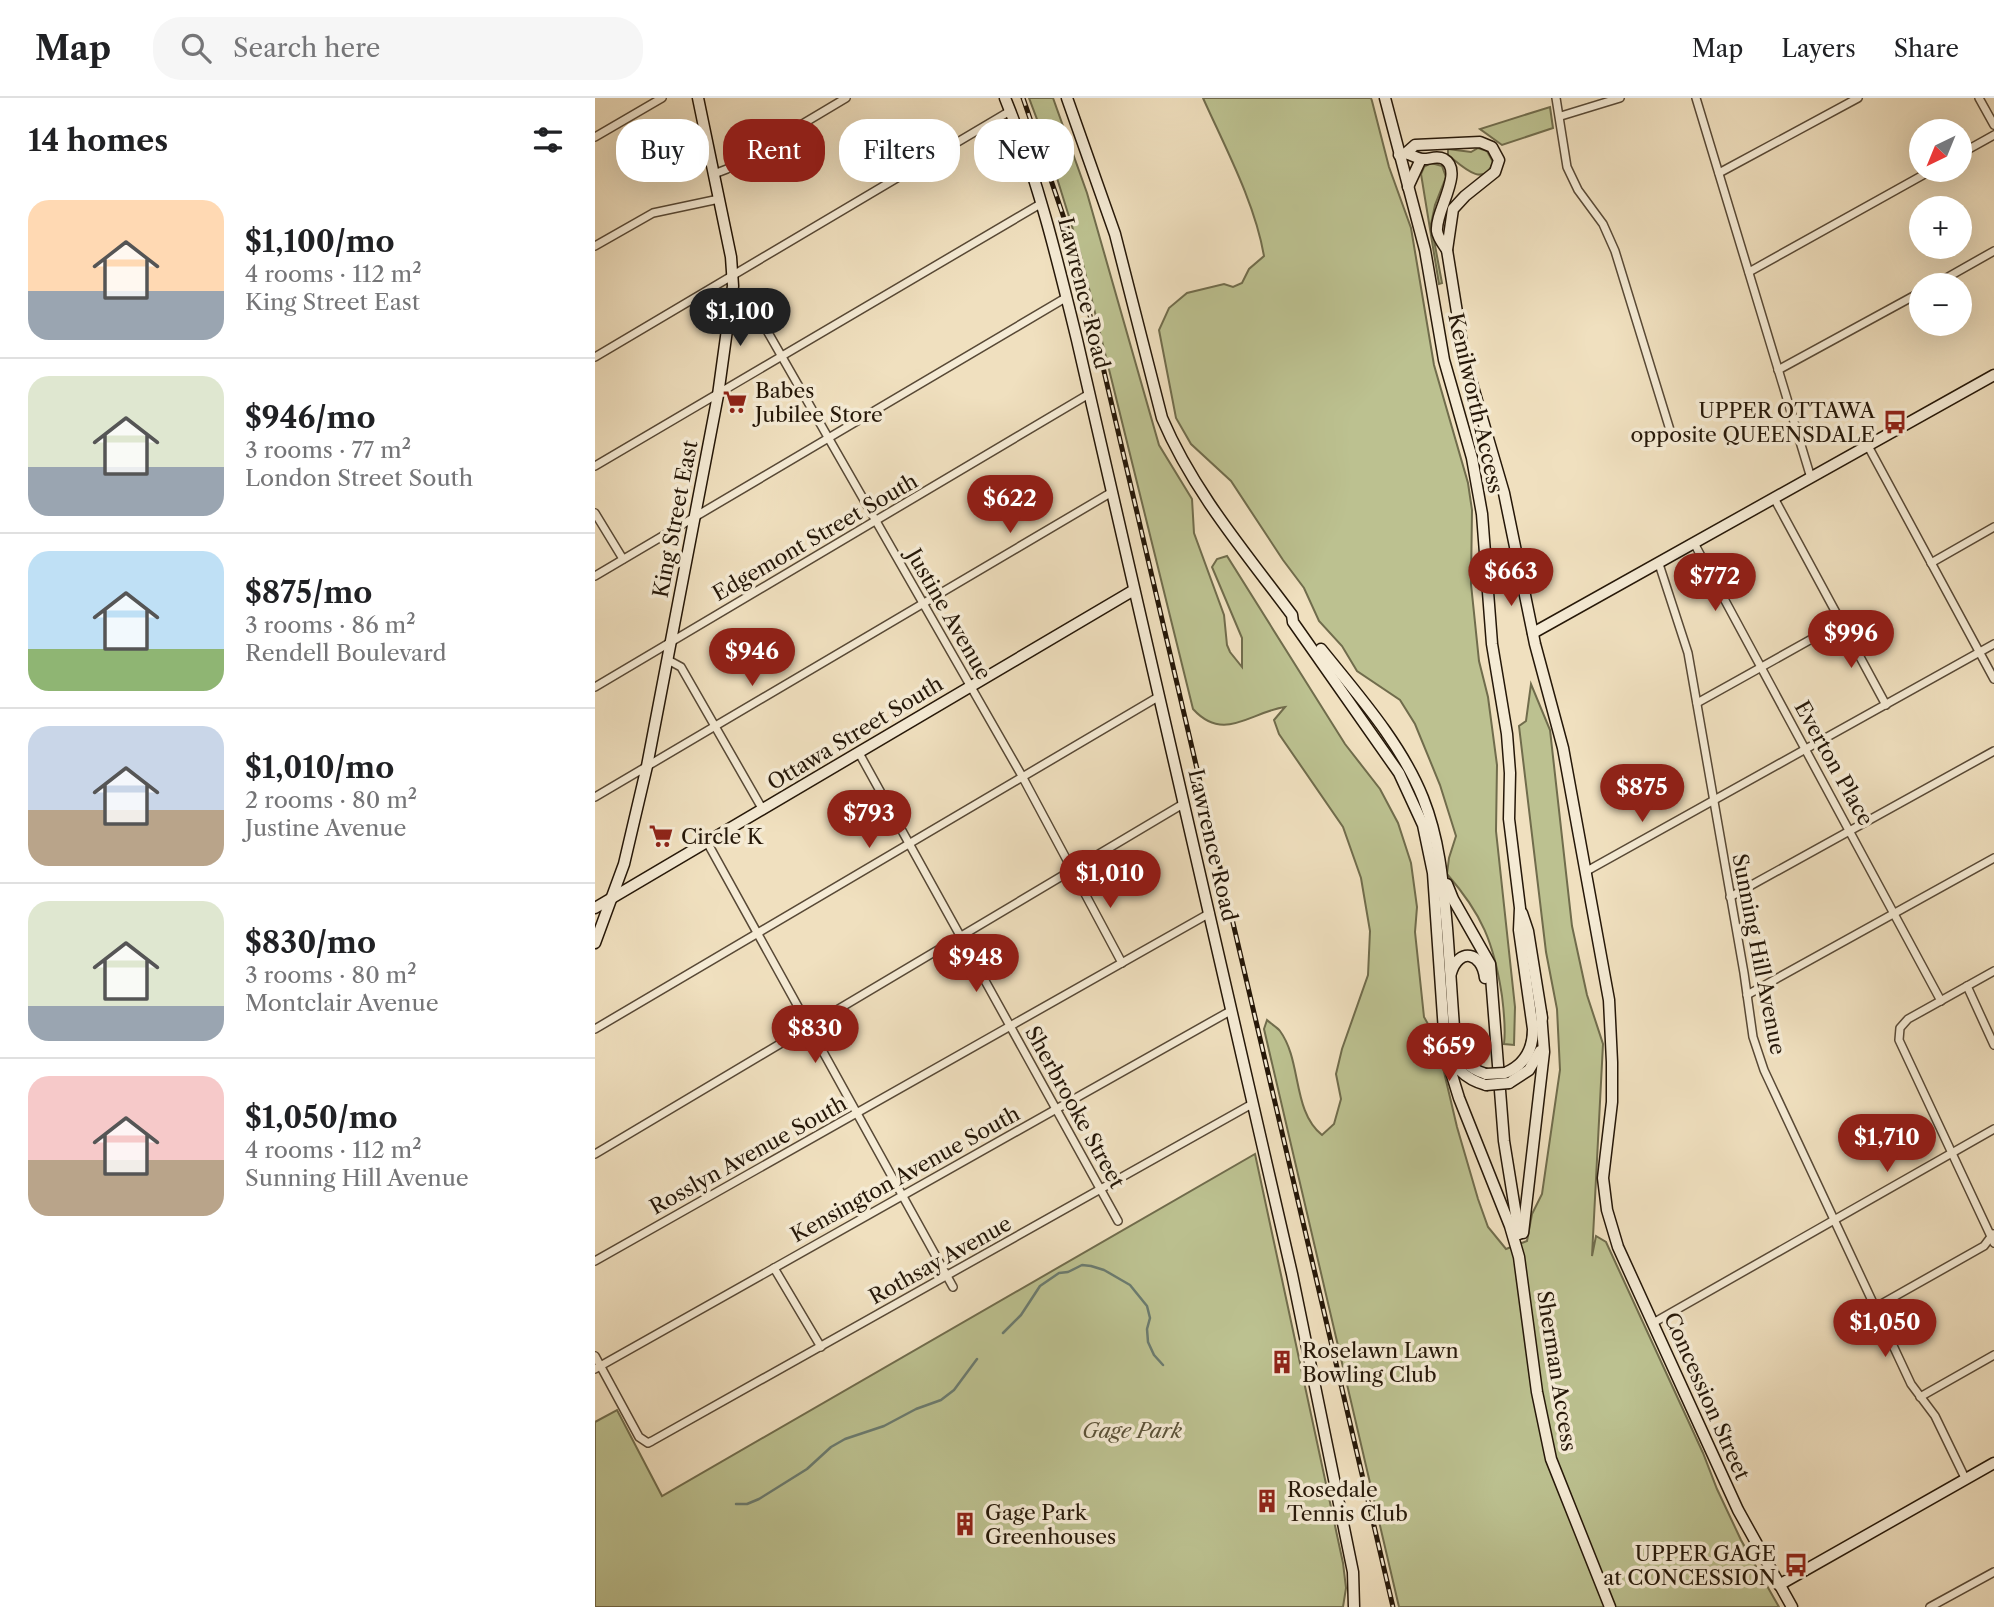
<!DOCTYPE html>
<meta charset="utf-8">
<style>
body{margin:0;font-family:"Libre Caslon Text",serif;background:#f6f6f6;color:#202124;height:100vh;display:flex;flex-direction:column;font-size:26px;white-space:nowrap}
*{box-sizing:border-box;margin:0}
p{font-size:23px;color:#757577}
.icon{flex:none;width:38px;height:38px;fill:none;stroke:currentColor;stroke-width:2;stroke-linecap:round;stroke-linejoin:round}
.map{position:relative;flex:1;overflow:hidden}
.side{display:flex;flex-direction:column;background:#fff;width:595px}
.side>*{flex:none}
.banner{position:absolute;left:21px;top:21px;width:665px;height:63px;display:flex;gap:14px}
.needle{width:46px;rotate:223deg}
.controls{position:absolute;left:1314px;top:21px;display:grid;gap:14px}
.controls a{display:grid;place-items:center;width:63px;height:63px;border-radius:50%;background:#fff;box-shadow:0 7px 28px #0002;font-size:35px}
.price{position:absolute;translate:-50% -60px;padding:0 16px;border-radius:24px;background:#8f2418;color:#fff;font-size:23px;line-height:46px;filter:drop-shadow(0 2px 4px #0008)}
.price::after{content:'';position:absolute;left:50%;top:42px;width:21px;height:16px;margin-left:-10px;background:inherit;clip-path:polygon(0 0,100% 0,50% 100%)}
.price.current{background:#222;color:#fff}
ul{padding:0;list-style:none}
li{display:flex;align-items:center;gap:21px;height:175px;padding:0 28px}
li+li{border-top:2px solid #e0e0e0}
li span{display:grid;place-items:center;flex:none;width:196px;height:140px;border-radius:21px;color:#555}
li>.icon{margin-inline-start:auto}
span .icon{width:84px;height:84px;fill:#fffc;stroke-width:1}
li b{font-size:30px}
h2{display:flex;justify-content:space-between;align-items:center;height:84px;padding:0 28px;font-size:30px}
.chip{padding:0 24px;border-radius:28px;background:#fff;box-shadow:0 7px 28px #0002;font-size:24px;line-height:63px}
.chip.current{background:#8f2418;color:#fff}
header{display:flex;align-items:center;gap:42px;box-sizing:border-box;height:98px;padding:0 35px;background:#fff;border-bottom:2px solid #e0e0e0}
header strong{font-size:33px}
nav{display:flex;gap:38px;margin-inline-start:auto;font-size:24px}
.search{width:490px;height:63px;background:#f6f6f6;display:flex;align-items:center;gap:18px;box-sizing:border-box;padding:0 24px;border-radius:28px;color:#757577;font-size:26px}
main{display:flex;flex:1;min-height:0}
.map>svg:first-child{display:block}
.green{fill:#bcc190;stroke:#706c4c;stroke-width:2}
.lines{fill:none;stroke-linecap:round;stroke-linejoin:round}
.stream{stroke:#6b7b6f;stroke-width:2.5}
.street-casing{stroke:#584936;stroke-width:10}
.secondary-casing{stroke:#251708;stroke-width:13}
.street{stroke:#f5ebd5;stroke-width:7}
.secondary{stroke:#f5ebd5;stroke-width:10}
.rail-casing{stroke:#251708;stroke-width:5}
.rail{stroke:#f5ebd5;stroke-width:2.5;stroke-dasharray:8;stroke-linecap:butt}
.secondary-bridge-casing{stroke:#251708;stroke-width:13;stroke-linecap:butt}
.secondary-bridge{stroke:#f5ebd5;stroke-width:10}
.labels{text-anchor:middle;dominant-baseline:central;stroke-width:7;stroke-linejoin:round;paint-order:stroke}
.street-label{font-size:21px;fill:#251708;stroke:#f5ebd5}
.poi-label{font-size:21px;fill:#251708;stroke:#f5ebd5;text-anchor:start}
.park-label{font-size:21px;font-style:italic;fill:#5a5238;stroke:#f5ebd5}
</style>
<header>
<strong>Map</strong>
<div class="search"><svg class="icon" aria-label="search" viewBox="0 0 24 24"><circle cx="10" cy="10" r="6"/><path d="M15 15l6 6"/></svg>Search here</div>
<nav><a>Map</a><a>Layers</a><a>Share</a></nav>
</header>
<main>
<section class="side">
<h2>14 homes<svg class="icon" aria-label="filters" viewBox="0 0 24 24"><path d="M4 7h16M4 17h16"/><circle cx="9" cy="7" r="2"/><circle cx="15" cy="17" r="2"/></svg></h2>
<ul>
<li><span style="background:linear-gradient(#ffd9b3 65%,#9aa5b1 0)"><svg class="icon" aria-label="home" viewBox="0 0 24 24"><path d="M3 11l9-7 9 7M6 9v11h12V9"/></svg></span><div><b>$1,100/mo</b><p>4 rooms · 112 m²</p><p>King Street East</p></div></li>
<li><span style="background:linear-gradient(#dfe7d0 65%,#9aa5b1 0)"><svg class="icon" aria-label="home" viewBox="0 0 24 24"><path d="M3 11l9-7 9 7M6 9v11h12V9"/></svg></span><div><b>$946/mo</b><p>3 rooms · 77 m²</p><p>London Street South</p></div></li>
<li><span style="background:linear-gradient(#bfe0f5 70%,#8fb573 0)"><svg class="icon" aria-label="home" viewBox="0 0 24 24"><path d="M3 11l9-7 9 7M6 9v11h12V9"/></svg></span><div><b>$875/mo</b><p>3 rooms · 86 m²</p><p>Rendell Boulevard</p></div></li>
<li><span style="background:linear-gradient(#c9d6e8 60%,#b9a48a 0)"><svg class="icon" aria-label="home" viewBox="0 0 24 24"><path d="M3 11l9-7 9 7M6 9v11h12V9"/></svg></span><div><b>$1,010/mo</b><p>2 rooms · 80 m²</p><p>Justine Avenue</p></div></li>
<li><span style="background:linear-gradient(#dfe7d0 75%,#9aa5b1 0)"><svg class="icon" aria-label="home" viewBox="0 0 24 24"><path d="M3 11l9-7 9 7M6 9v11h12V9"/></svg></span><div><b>$830/mo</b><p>3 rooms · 80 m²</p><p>Montclair Avenue</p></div></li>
<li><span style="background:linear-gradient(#f6c9c9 60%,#b9a48a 0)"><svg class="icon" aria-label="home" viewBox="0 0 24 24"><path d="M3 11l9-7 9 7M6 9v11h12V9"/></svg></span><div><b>$1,050/mo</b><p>4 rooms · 112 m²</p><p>Sunning Hill Avenue</p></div></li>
</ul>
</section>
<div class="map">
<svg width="1399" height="1509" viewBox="0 0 1399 1509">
<rect width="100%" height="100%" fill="#f0e0bf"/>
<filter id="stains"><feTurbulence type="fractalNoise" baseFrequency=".00286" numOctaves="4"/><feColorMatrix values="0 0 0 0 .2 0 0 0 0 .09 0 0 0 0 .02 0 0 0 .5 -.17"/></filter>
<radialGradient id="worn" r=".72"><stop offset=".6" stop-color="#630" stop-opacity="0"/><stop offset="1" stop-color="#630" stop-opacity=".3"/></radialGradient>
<g class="green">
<path d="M434,0H458L492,95L564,347L597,401L599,435L629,517L632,547L635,554L647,569V540L617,469L622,461L632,458L750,646L785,691L803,725L816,765L822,809L820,834L829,919L841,940L862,1029L883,1101L893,1129L911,1151L932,1143L937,1116L947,1096L965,972L962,911L951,854L924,628L931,623L936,586L955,632L977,828L992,897L1008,946L997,1158L1001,1138L1011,1144L1108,1355L1122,1391L1146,1442L1184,1509H804L669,931L672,922C676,926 682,929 685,933C707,963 697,1013 727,1037L739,1026L746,1001L741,976L747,951L773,877L775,833L766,780L748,729L684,636L679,622L690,609C655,614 629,645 598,611L485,154L452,48Z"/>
<path d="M608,0H776L777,3L794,69L816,130L839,267L873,385L877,412L876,486L884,563L893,599L902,667L901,733L920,909L919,947L909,946C911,930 909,914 907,898C899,845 887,816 852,776L854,760L861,738L845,687L820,626L805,602L762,573L747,548L724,523L709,490L688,462L636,383L596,346L581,320L564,232L574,210L592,195L629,186L638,189L647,185L654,171L669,158C660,105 630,49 608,0Z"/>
<polygon points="955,9 958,30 907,47 885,31"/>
<path d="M883,50L892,53L898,64C889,92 865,66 853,57V51L876,54Z"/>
<polygon points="836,65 847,68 851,79 840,107 836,126 847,185 844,186 826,76 829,69"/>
<polygon points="660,1056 748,1465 751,1490 748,1509 0,1509 0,1324 22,1312 67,1398"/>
</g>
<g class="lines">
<g class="stream">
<polyline points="408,1235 426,1217 445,1188 464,1175 473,1174 487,1167 496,1168 509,1172 535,1187 552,1208 555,1220 552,1231 553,1244 559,1257 568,1267"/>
<polyline points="141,1406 152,1406 164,1401 212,1371 236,1349 250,1341 289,1328 321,1311 346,1302 359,1292 382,1261"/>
</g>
<g class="street-casing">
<g id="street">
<polyline points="961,0 972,69 983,92 1008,126 1020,153 1075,332"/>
<polyline points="1101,0 1216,380"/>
<polyline points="1384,0 1399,27"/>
<polyline points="966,18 1025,0"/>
<polyline points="0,39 67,0"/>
<polyline points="1365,56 1399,37"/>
<polyline points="1124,75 1263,0"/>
<polyline points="119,76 132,71 251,0"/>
<polyline points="0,148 58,115 124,101"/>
<polyline points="1154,174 1337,72"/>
<polyline points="1339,187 1399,153"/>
<polyline points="136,199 150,201 163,217 427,678 527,865"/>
<polyline points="0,259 415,13"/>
<polyline points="1183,272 1326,194"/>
<polyline points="1273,348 1399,581"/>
<polyline points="0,368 447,105"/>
<polyline points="1179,400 1291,607"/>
<polyline points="0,415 28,461"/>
<polyline points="1099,445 1346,903"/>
<polyline points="1336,465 1399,429"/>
<polyline points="1064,466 1093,555 1149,875 1158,939 1169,972 1316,1286 1340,1318 1370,1380"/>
<polyline points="0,478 472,199"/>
<polyline points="73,562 86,569 168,712"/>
<polyline points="0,589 494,296"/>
<polyline points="1102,605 1247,524"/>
<polyline points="264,655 523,1123"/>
<polyline points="0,699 517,394"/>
<polyline points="112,744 358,1189"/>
<polyline points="990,774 1399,546"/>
<polyline points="1135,799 1399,653"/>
<polyline points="1399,873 1313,921 1305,930 1304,942 1399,1145"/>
<polyline points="1372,888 1399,947"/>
<polyline points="1152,897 1399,760"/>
<polyline points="0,931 563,599"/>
<polyline points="0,1056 588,706"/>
<polyline points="0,1163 615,815"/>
<polyline points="179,1170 226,1249"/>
<polyline points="1281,1209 1389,1148 1398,1136"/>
<polyline points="1058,1225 1399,1031"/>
<polyline points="0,1258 44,1339 53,1345 57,1343 657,1006"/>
<polyline points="0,1271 637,912"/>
<polyline points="1325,1299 1399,1257"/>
<polyline points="1335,1509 1399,1474"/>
</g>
</g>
<g class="secondary-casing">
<g id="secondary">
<path d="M410,0C442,78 462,160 482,242L697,1176L758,1474L759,1509"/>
<path d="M472,0L520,136L567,320C598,393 650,454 697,517L698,524L804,675L828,727L838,775L850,948C858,968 869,981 891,987"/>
<path d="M790,0L830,152L849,262L877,360L887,416L897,546L912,636L915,675L914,721L925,810L924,832L938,931C938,951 930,967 910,975"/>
<path d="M811,55C816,57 822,60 827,61C834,62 841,57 849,61C870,73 840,113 842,133C843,140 848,146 852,152"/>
<polyline points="804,57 811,55 820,47 885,44 897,49 904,62 900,74 870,98 858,111 852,152 869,258 909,395 940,546 968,650 1014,902 1017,964 1017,1004 1008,1080 1012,1112 1023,1149 1143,1412 1197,1509"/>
<polyline points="813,89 826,61"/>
<polyline points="938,535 1399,277"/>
<path d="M726,551C763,597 806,645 828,700C845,743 848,785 852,830C855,868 857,905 860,942C864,960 873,971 891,976"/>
<polyline points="852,786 858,801 895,866 909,1043 924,1136"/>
<polyline points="0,810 539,492"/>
<polyline points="927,815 933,833 947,920"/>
<polyline points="0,845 29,766 52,668 123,297 138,188 136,159 103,0"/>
<path d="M856,875C864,849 887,854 890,880"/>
<polyline points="852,961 864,1000 915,1128 924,1159 942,1294 956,1361 1015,1509"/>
<polyline points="914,985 934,972 945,953"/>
<polyline points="928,1135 949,954 946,915"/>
<polyline points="1184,1487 1399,1365"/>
</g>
</g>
<use href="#street" class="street"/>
<use href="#secondary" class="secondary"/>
<g class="rail-casing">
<polyline id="rail" points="428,0 472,129 504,252 798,1509"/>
</g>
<use href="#rail" class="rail"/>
<g class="secondary-bridge-casing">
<g id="secondary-bridge">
<polyline points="891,976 910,975"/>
<polyline points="891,987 914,985"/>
</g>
</g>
<use href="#secondary-bridge" class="secondary-bridge"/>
</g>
<defs>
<g id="supermarket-bare" transform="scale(1.89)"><path d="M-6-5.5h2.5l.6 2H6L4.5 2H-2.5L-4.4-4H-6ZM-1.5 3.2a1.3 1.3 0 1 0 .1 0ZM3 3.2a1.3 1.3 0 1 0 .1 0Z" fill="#8f2418" stroke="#f5ebd5" stroke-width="2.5" paint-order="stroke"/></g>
<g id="bus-bare" transform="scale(1.89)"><path d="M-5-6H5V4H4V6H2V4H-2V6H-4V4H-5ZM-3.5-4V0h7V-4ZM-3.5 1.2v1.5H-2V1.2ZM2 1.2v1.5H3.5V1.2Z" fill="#8f2418" stroke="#f5ebd5" stroke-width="2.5" paint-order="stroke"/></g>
<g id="building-bare" transform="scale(1.89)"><path d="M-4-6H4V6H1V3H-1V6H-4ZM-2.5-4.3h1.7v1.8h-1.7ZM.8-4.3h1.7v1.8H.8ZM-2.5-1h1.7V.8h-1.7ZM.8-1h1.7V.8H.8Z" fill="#8f2418" stroke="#f5ebd5" stroke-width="2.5" paint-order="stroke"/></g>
</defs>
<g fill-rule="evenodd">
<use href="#supermarket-bare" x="140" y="304"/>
<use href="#bus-bare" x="1300" y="324"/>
<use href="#supermarket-bare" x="66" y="738"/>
<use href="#building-bare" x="687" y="1264"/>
<use href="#building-bare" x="672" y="1403"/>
<use href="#building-bare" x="370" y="1426"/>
<use href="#bus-bare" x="1201" y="1467"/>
</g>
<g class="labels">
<g class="street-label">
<text transform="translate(489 195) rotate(76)">Lawrence Road</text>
<text transform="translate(881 305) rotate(77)">Kenilworth Access</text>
<text transform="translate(80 421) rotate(-79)">King Street East</text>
<text transform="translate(220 439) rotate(-30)">Edgemont Street South</text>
<text transform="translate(354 516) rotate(60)">Justine Avenue</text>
<text transform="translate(260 635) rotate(-31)">Ottawa Street South</text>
<text transform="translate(1239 665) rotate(61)">Everton Place</text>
<text transform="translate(618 747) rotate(77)">Lawrence Road</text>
<text transform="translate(1164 856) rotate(79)">Sunning Hill Avenue</text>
<text transform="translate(480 1009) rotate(61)">Sherbrooke Street</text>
<text transform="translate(153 1057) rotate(-29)">Rosslyn Avenue South</text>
<text transform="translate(310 1076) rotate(-29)">Kensington Avenue South</text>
<text transform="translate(345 1162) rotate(-29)">Rothsay Avenue</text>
<text transform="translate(962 1273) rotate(81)">Sherman Access</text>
<text transform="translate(1112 1298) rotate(66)">Concession Street</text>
</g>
<g class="poi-label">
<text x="160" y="292">Babes<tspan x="160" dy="24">Jubilee Store</tspan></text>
<text x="1280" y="312" text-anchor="end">UPPER OTTAWA<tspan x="1280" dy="24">opposite QUEENSDALE</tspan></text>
<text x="86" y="738">Circle K</text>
<text x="707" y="1252">Roselawn Lawn<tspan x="707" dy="24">Bowling Club</tspan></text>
<text x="692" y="1391">Rosedale<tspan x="692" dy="24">Tennis Club</tspan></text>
<text x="390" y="1414">Gage Park<tspan x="390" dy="24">Greenhouses</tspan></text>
<text x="1181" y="1455" text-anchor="end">UPPER GAGE<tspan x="1181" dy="24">at CONCESSION</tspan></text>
</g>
<g class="park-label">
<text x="537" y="1332">Gage Park</text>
</g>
</g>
<rect width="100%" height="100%" filter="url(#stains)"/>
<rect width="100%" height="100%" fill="url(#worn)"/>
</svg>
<div class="controls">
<a><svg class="needle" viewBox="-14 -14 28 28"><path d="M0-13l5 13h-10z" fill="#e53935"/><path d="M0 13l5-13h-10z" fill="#757577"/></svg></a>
<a>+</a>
<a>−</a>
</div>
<b class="price current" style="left:145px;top:250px">$1,100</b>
<b class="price" style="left:415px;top:437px">$622</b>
<b class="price" style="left:916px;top:510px">$663</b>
<b class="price" style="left:1120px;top:515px">$772</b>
<b class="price" style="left:1256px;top:572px">$996</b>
<b class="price" style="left:157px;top:590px">$946</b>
<b class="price" style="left:1047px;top:726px">$875</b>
<b class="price" style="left:274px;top:752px">$793</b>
<b class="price" style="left:515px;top:812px">$1,010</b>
<b class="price" style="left:381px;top:896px">$948</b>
<b class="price" style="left:220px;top:967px">$830</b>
<b class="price" style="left:854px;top:985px">$659</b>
<b class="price" style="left:1292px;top:1076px">$1,710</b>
<b class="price" style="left:1290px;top:1261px">$1,050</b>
<div class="banner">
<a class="chip">Buy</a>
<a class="chip current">Rent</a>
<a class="chip">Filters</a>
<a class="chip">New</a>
</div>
</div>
</main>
